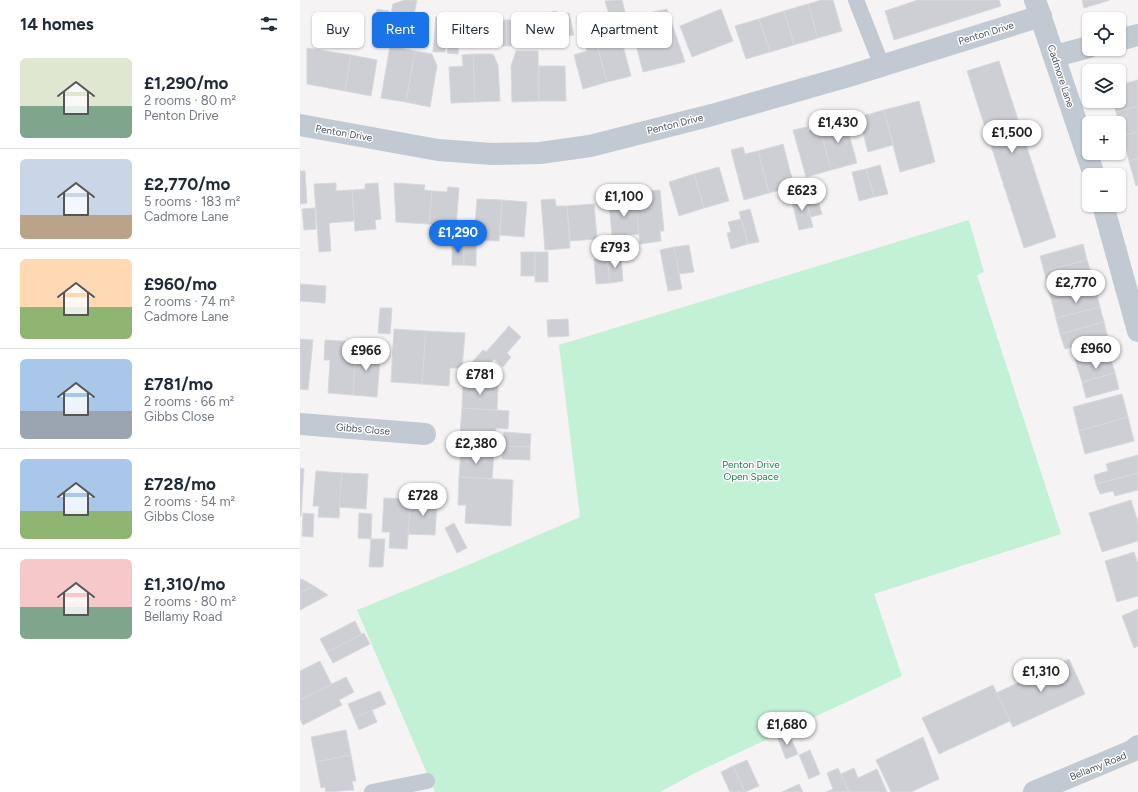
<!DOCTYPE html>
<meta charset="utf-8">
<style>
body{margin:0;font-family:Figtree,sans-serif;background:#f2f2f3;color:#1f2937;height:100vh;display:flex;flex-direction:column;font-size:15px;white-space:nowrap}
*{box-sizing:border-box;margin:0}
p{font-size:13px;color:#747a83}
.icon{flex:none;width:22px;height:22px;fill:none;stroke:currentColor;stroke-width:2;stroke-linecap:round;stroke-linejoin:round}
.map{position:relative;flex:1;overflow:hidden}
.drawer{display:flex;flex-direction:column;background:#fff;width:300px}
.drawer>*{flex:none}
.hud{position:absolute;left:12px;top:12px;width:380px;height:36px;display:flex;gap:8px}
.tools{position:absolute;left:782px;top:12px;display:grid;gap:8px}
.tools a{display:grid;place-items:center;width:44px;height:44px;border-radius:6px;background:#fff;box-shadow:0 1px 3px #0004;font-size:20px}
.price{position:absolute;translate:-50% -34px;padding:0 9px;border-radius:14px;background:#fff;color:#222;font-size:13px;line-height:26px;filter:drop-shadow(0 1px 2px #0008)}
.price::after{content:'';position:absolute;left:50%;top:24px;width:12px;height:9px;margin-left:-6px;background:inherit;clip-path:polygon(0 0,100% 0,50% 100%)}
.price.selected{background:#1a73e8;color:#fff}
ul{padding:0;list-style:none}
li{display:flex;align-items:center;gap:12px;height:100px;padding:0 20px}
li+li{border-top:1px solid #e0e1e3}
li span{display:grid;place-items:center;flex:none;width:112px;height:80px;border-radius:6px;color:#555}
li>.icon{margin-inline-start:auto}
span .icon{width:48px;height:48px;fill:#fffc;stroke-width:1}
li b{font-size:17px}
h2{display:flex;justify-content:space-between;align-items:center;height:48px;padding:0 20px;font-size:17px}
.tag{padding:0 14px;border-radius:6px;background:#fff;box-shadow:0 1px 3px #0004;font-size:14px;line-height:36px}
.tag.selected{background:#1a73e8;color:#fff}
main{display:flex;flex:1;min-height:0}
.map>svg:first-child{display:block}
.green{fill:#c3f1d5}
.building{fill:#cdcfd5;stroke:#d7d9de}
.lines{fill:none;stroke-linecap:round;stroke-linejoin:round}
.service{stroke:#c1cad2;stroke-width:16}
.minor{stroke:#c1cad2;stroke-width:22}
.labels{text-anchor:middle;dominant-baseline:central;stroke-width:3;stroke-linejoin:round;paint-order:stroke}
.street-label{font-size:10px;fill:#4a5661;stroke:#fff}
.park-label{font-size:10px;fill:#17864f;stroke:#fff}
</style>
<main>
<section class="drawer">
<h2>14 homes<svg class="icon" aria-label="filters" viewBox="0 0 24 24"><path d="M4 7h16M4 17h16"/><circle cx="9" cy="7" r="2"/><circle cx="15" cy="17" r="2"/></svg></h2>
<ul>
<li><span style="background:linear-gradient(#dfe7d0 60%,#7fa58c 0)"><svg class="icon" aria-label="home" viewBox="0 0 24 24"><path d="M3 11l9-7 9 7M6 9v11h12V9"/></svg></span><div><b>£1,290/mo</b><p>2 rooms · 80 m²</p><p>Penton Drive</p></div></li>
<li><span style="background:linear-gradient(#c9d6e8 70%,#b9a48a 0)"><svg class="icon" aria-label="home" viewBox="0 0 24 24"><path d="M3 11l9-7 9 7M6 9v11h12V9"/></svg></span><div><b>£2,770/mo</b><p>5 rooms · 183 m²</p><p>Cadmore Lane</p></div></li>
<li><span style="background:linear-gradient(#ffd9b3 60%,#8fb573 0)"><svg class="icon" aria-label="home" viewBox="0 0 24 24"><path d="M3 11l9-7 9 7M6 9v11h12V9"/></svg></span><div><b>£960/mo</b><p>2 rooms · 74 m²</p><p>Cadmore Lane</p></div></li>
<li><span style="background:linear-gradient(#a9c7e8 65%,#9aa5b1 0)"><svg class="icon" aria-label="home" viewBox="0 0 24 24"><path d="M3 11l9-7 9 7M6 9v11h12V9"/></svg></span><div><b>£781/mo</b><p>2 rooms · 66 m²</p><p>Gibbs Close</p></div></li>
<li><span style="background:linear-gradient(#a9c7e8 65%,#8fb573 0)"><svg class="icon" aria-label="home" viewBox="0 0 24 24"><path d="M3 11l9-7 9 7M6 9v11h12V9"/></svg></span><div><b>£728/mo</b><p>2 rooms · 54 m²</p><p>Gibbs Close</p></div></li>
<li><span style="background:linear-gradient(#f6c9c9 60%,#7fa58c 0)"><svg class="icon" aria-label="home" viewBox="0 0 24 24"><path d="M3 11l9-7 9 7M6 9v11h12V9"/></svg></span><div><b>£1,310/mo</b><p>2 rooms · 80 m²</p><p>Bellamy Road</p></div></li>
</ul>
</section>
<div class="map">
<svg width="838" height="792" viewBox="0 0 838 792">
<rect width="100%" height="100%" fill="#f5f3f3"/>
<polygon class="green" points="669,220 684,272 677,275 761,534 574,594 602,676 395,773 360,792 135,792 57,610 173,563 280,517 259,345"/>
<g class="building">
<polygon points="105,0 117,0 112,25 89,22 93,4"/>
<polygon points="322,0 328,24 313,28 305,1"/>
<polygon points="522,0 533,0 542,31 518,38 508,4"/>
<polygon points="618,0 699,0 701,6 594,40 585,11"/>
<polygon points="782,0 810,0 784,8"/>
<polygon points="508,4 518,38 494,45 484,11"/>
<polygon points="77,9 89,11 85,34 73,32"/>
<polygon points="367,9 385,62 343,72 334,37 354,32 349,13"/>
<polygon points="421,9 433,41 392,57 380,26"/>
<polygon points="256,11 262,37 250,39 245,14"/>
<polygon points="484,11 494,45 470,52 459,19"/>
<polygon points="269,13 274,35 262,37 257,15"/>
<polygon points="136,17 147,18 145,52 133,52"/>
<polygon points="459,19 470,52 446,59 435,26"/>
<polygon points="150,20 161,21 158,54 147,53"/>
<polygon points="206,20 220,20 221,45 207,46"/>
<polygon points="206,20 207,46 193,46 192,21"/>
<polygon points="295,37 307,82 283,89 274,55 287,51 284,40"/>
<polygon points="322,42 331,76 307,82 298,48"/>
<polygon points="90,46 115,51 106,102 81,98"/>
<polygon points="7,48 51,55 45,91 7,84"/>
<polygon points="115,51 132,54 137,66 130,107 106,102"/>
<polygon points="216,51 238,51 239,101 212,102 211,66"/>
<polygon points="173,54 193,54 198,65 200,101 175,102"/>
<polygon points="173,54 175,102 151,103 149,67 163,66 162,55"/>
<polygon points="51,55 77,60 71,96 45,91"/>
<polygon points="699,61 756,237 724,248 667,71"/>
<polygon points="239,66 265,66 266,101 239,101"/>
<polygon points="838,80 838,106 816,112 814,101 819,101 819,85"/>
<polygon points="619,101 635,162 600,172 584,110"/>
<polygon points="838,106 838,132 823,136 816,112"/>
<polygon points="584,110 593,145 568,152 559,117"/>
<polygon points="544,117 557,163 531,170 520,128 532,125 531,120"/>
<polygon points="507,127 508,131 520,128 531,170 506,177 493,130"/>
<polygon points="838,132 838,159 829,161 823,136"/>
<polygon points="483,144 494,186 469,193 458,151"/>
<polygon points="443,147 445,154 458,151 469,193 444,200 431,150"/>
<polygon points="838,159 838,185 836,186 829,161"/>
<polygon points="580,165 588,194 574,197 566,169"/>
<polygon points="419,167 429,201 404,208 394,174"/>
<polygon points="566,169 574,197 559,201 552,172"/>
<polygon points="0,171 5,171 7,203 0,204"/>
<polygon points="394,174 404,208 379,216 369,182"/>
<polygon points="36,183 36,191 52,190 54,221 29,223 31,251 19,252 14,184"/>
<polygon points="78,183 81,219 75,220 76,229 55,231 52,190 65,189 65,184"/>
<polygon points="94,183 125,185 124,190 132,191 129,224 96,222"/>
<polygon points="148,187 159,188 156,227 129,224 132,191 147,192"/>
<polygon points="514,187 522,214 511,217 503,190"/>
<polygon points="360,190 364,231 360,231 361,241 340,244 335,199 347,197 347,191"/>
<polygon points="504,194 513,227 499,230 491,198"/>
<polygon points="177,199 202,200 199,241 174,240"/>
<polygon points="255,199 256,206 267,206 270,248 245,250 241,200"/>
<polygon points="335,199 339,234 312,236 309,202"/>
<polygon points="202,200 227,202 224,237 200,235"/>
<polygon points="294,204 297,239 270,241 267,206"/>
<polygon points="15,208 16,229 4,230 2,209"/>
<polygon points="450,209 459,242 448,244 439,212"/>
<polygon points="441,219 448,244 431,249 427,233 431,232 428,222"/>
<rect x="152" y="242" width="12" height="23"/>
<polygon points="164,242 176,242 176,266 164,265"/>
<polygon points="783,244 787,260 744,271 740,256"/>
<polygon points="389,245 394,272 379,274 374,247"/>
<polygon points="374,247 382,289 368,291 360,250"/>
<rect x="221" y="252" width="14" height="24"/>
<rect x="235" y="252" width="13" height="30"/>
<polygon points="321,256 323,281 310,283 307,258"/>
<polygon points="307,258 310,283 296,284 294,259"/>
<polygon points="787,260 792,275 748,287 744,271"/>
<polygon points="792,275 796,291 752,302 748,287"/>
<polygon points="0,284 26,286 25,303 0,301"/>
<polygon points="796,291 800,307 756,318 752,302"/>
<polygon points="800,307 804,322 760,334 756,318"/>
<polygon points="80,308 92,308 90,334 78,333"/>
<polygon points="268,319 269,336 248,337 247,320"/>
<polygon points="804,322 808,338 765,349 760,334"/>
<polygon points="209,326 221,337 207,353 211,357 203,367 194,359 177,378 166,369 183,350 186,352"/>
<polygon points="94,329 126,331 122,384 91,382"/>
<polygon points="126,331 165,333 162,368 150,368 149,386 122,384"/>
<polygon points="0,339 13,340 8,390 0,389"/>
<polygon points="25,340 56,342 53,395 28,393 30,360 24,360"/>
<polygon points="56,342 71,343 70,360 80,360 77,397 53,395"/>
<polygon points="806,342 810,357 777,366 773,351"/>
<polygon points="810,357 815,373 782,382 777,366"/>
<polygon points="815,373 819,389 786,398 782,382"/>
<polygon points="163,382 198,384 197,410 162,408"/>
<polygon points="822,394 828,417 779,431 773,407"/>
<polygon points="162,408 209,411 208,429 196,428 195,436 160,434"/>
<polygon points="828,417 834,441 785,454 779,431"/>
<polygon points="204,432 231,434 230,447 203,446"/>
<polygon points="203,446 230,447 230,460 202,459"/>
<polygon points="161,451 194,453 192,479 159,477"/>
<polygon points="838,455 838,473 796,484 794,475 808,471 806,464"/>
<polygon points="0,468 4,469 1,516 0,516"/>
<polygon points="16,471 42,473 39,518 18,517 19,506 13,506"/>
<polygon points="42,473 68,474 66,509 39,507"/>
<polygon points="838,473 838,490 815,496 813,491 800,494 796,484"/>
<polygon points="159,477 213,480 211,526 165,523 166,505 158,505"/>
<polygon points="84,498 111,499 107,549 89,548 90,532 82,532"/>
<polygon points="111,499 137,501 135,535 108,534"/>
<polygon points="831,500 838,522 838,541 802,552 789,513"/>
<polygon points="3,513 14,514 13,537 2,536"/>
<polygon points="59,513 72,514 71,539 58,538"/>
<polygon points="154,523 167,548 157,553 145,528"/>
<polygon points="71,539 85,539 83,567 69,567"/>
<polygon points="834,552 838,564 838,596 817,602 805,561"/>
<polygon points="2,579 14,586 0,593 0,580"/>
<polygon points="14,586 28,595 0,610 0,593"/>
<polygon points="838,609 838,646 834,648 822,616"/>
<polygon points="55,621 62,635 27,652 20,639"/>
<polygon points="64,633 70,644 33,663 27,652"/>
<polygon points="769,659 785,694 713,727 696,693"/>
<polygon points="20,661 32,685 0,700 0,671"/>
<polygon points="46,677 54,692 39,700 42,705 3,725 0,719 0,700"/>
<polygon points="693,685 710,721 639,754 622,718"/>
<polygon points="80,691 86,704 54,718 48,704"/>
<polygon points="72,710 77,722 59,730 54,718"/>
<polygon points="46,730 51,755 16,762 11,737"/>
<polygon points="488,732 498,754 486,759 477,737"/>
<polygon points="623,737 639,779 611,792 591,792 576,760"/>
<polygon points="510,750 520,774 509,779 499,755"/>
<polygon points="51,755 56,781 52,781 54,790 26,792 25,787 21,788 16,762"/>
<polygon points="447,760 459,786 445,792 433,766"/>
<polygon points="433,766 445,792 430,792 421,772"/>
<polygon points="538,768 549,792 526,792 533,789 527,773"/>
<polygon points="554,768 558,778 577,769 587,792 549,792 541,774"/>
<polygon points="499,784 503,792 482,792"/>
</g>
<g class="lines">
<g class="service">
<polyline points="556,0 582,66"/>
<polyline points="72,792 127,781"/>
</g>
<g class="minor">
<polyline points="735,0 794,175"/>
<polyline points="819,40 838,35"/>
<polyline points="755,56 789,47"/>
<polyline points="0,125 138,150 192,154 240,153 290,146 412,115 549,76 741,16"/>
<polyline points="803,205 838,331"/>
<polyline points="0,424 125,434"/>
<polyline points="734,792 832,751 838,746"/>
</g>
</g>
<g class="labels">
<g class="street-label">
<text transform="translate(686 33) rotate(-17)">Penton Drive</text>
<text transform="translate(761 76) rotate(72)">Cadmore Lane</text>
<text transform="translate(375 124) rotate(-14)">Penton Drive</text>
<text transform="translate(44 133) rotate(10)">Penton Drive</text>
<text transform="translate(63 429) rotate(5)">Gibbs Close</text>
<text transform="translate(798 766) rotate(-22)">Bellamy Road</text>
</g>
<g class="park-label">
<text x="451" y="464">Penton Drive<tspan x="451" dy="12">Open Space</tspan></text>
</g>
</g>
</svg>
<div class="tools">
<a><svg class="icon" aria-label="locate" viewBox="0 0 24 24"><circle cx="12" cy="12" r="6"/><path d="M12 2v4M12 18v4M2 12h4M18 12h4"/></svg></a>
<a><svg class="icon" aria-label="layers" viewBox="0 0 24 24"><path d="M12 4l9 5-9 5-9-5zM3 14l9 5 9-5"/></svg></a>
<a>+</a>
<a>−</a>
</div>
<b class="price" style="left:538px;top:144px">£1,430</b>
<b class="price" style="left:712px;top:154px">£1,500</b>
<b class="price" style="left:502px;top:212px">£623</b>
<b class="price" style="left:324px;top:218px">£1,100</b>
<b class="price selected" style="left:158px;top:254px">£1,290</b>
<b class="price" style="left:315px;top:269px">£793</b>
<b class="price" style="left:776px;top:304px">£2,770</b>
<b class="price" style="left:796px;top:370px">£960</b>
<b class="price" style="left:66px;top:372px">£966</b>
<b class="price" style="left:180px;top:396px">£781</b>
<b class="price" style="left:176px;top:465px">£2,380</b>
<b class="price" style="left:123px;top:517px">£728</b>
<b class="price" style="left:741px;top:693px">£1,310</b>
<b class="price" style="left:487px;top:746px">£1,680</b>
<div class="hud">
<a class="tag">Buy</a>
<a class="tag selected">Rent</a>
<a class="tag">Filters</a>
<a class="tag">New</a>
<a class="tag">Apartment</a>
</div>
</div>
</main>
